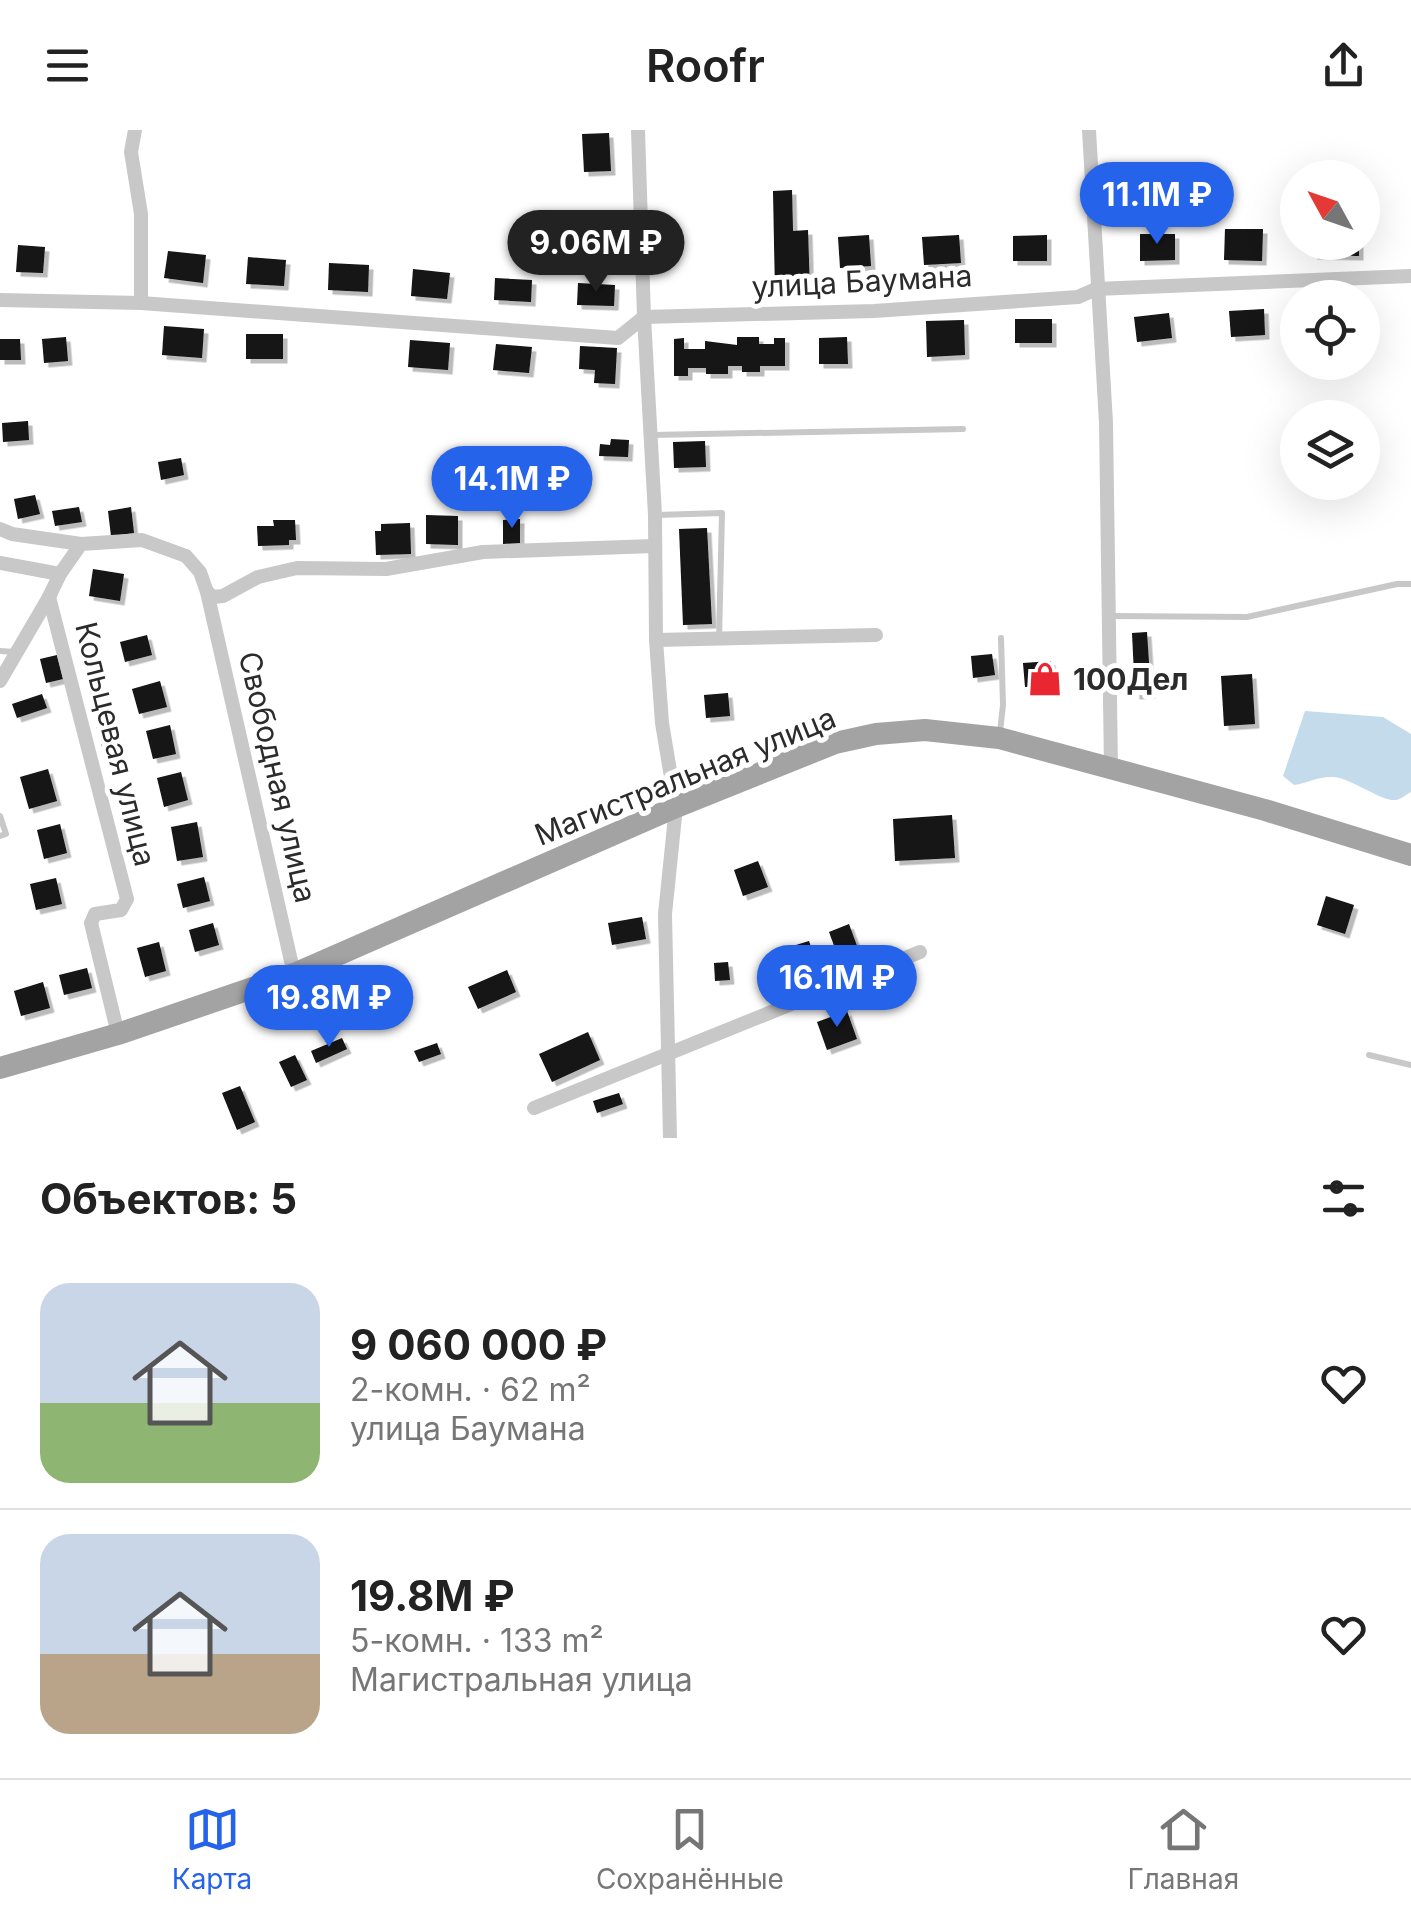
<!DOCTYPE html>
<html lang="ru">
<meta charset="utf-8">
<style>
body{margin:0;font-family:Inter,sans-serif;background:#f6f6f6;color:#222;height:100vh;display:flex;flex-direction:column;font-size:38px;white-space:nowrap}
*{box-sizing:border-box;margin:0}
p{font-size:32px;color:#767676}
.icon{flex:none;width:55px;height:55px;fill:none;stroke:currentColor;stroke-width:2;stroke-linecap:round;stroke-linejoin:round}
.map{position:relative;height:1008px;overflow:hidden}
.details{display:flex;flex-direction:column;background:#fff;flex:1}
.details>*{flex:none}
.needle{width:65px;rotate:310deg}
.controls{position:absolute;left:1280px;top:30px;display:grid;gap:20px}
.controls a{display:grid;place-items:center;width:100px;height:100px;border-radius:50%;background:#fff;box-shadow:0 10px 40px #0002;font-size:50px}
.price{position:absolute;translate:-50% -85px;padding:0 22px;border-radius:35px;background:#2563eb;color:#fff;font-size:32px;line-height:65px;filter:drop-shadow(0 2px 5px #0008)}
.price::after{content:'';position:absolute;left:50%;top:60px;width:30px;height:22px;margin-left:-15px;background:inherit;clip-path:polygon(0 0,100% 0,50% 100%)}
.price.current{background:#222;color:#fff}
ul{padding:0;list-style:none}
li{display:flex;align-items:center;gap:30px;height:250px;padding:0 40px}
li+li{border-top:2px solid #e0e0e0}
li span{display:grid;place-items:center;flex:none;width:280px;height:200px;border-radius:30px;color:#555}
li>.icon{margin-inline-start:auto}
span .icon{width:120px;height:120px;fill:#fffc;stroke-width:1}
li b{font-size:42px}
h2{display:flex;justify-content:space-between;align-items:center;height:120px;padding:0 40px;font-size:42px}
header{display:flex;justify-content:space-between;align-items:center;height:130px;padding:0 40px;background:#fff;font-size:45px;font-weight:600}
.dock{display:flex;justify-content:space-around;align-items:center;height:140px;border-top:2px solid #e0e0e0;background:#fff;font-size:28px;color:#767676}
.dock a{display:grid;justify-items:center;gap:5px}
.dock .current{color:#2563eb}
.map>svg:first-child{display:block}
.water{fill:#c3dbeb}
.building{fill:#121212;filter:url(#shadow)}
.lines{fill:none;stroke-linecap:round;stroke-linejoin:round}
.service{stroke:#c8c8c8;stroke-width:6}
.minor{stroke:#c8c8c8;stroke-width:14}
.primary{stroke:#a3a3a3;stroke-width:22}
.labels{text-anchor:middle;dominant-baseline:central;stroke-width:10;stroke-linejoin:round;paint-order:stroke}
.street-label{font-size:30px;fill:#2b2b2b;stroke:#fff}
.poi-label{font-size:30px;font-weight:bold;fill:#2b2b2b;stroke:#fff;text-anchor:start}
</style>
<header><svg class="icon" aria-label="menu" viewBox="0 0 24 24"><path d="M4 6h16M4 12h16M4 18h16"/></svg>Roofr<svg class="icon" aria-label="share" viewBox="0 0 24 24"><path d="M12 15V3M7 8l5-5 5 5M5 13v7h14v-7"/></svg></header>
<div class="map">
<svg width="1411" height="1008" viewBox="0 0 1411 1008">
<defs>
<filter id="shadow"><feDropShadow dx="4.5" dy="4.5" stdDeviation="0" flood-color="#0004"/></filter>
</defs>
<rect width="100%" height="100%" fill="#fff"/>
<path class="water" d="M1305,581L1383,587L1411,604V662C1406,664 1402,669 1396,670C1382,672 1353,649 1334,647C1318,646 1308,653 1294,655L1283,646Z"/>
<g class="building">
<polygon points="609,3 611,41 584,42 582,4"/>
<polygon points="792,60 793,101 808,100 810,162 775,163 773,61"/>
<polygon points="1225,99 1263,99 1262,131 1224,130"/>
<polygon points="1140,104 1175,104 1175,130 1140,131"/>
<polygon points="869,105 871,136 840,138 838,107"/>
<polygon points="959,105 961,133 924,135 922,107"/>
<polygon points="1047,105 1047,131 1013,131 1013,106"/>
<polygon points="1313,112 1359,112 1359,126 1313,125"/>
<polygon points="18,115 45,117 43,143 16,142"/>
<polygon points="168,121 206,125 203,153 164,148"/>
<polygon points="248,127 286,130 284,156 246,154"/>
<polygon points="329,133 369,135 368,162 328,160"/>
<polygon points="413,139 450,143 447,169 411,166"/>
<polygon points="495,148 532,150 531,172 494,170"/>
<polygon points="578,153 615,155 614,176 577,175"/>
<polygon points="1264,179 1265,205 1231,207 1229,181"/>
<polygon points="1169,183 1172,208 1137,212 1134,187"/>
<rect x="1015" y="189" width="37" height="24"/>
<polygon points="964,190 965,225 927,227 926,191"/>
<polygon points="164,196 204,199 202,228 162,225"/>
<rect x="246" y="204" width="37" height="25"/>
<polygon points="66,207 68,231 44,233 42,209"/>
<polygon points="737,207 759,207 759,214 774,214 774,208 785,208 785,236 760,236 760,242 742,242 742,236 728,236 728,244 706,244 706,238 688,238 688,246 674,246 674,209 684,208 684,219 705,219 705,211 737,215"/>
<polygon points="847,207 848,234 819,234 819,208"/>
<polygon points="0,209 20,209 21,230 0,230"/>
<polygon points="410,210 450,213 448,240 408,237"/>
<polygon points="496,214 532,217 529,243 493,240"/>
<polygon points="580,216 617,218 615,254 594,253 595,240 579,239"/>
<polygon points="28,291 29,310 3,312 2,293"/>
<polygon points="611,309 629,310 628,327 599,326 600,314 610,315"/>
<polygon points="705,311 706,337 674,338 673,312"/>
<polygon points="181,328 184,345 161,350 158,332"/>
<polygon points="35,365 40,384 18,389 14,369"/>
<polygon points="79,377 82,392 55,396 52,381"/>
<polygon points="131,377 134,403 111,406 108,381"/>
<polygon points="426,385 458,386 458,415 426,414"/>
<polygon points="520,389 520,413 503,414 503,390"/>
<polygon points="273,390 295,390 296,410 289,410 289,415 258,416 257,396 274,396"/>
<polygon points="410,393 411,424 376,425 375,401 381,401 381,394"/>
<polygon points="707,398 712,494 683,495 679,399"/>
<polygon points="93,439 124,444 120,471 89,466"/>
<polygon points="1147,502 1151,564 1135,565 1132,503"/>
<polygon points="147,505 152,525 125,532 120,512"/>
<polygon points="992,524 995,545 973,548 971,526"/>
<polygon points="57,525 63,549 46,553 40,529"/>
<polygon points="1051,531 1053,555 1025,557 1023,533"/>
<polygon points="1252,544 1255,594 1224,596 1221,546"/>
<polygon points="160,551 167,577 139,584 132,559"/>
<polygon points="728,563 730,586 706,588 704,565"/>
<polygon points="42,564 47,578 17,588 12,574"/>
<polygon points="114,589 120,612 102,617 96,595"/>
<polygon points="170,595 176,624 153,629 146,601"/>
<polygon points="48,639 57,671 29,679 20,647"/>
<polygon points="181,642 188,670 164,677 157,648"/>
<polygon points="952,685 955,728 895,731 893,689"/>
<polygon points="197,692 203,727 177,731 171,697"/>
<polygon points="60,694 67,723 44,729 37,700"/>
<polygon points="758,731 768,757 743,766 734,740"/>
<polygon points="204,747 210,771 183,778 177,754"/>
<polygon points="56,748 62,774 36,780 30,754"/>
<polygon points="1326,766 1354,775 1345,804 1317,795"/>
<polygon points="642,787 646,809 612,815 608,793"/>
<polygon points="213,793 219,815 195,822 189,800"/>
<polygon points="849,794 860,824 840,832 829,802"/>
<polygon points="809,811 818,838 805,842 796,815"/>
<polygon points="159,812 166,841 145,847 137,818"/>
<polygon points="728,832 730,850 715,851 714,833"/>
<polygon points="87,838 92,858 64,865 59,845"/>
<polygon points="507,840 516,862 478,879 468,857"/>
<polygon points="43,852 50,878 21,886 14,861"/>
<polygon points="847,881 857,909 827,920 817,892"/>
<polygon points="588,902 600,930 552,952 539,924"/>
<polygon points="342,908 347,919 316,933 311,921"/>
<polygon points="437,913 441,924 419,932 414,921"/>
<polygon points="295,925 307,950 291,957 279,932"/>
<polygon points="240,956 255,992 237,1000 222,963"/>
<polygon points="619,963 623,974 597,983 593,971"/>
</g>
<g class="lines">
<g class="service">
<polyline points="652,305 963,299"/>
<polyline points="657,385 722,383 719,510"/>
<polyline points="1111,486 1247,487 1397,454 1411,454"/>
<polyline points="0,521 15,522"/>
<polyline points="1000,602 1003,575 1001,508"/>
<polyline points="0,686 6,704 0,706"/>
<polyline points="1369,925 1411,935"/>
</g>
<g class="minor">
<polyline points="135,0 131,22 141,84 141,173"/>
<polyline points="638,0 644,187 655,385 656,510 662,593 676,677 665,784 670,1008"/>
<polyline points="1089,0 1106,293 1111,638"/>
<polyline points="0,170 141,173 618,208 644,187 874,181 1078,167 1096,159 1411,146"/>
<polyline points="0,399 12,404 81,414"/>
<polyline points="0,433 60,444"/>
<polyline points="207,462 294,844"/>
<polyline points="49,467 60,444 81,414 142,410 186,426 200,442 207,462 213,467 223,466 258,447 297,438 386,439 483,422 654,416"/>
<polyline points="656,510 876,505"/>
<polyline points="0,551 49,467 127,769 121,780 95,784 91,793 118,904"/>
<polyline points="534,978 920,822"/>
</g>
<polyline class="primary" points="0,938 118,904 294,844 676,677 835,613 876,604 925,600 999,608 1265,680 1411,725"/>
</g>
<defs>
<g id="shop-bare" transform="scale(2.7)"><path d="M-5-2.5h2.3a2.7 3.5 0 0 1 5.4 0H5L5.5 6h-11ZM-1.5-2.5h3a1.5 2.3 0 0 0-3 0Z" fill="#e92632" stroke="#fff" stroke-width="2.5" paint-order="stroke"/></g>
</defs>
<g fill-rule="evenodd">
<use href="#shop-bare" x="1045" y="549"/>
</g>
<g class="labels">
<g class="street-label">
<text transform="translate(862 151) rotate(-3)">улица Баумана</text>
<text transform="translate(116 614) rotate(76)">Кольцевая улица</text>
<text transform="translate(685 646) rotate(-22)">Магистральная улица</text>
<text transform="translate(278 647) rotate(77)">Свободная улица</text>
</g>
<g class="poi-label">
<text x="1073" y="549">100Дел</text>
</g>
</g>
</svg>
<div class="controls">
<a><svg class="needle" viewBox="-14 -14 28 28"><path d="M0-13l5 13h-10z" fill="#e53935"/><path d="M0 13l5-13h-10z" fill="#767676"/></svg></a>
<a><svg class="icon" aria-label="locate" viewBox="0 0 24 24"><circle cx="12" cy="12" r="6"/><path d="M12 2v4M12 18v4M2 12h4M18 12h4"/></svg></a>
<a><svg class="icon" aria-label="layers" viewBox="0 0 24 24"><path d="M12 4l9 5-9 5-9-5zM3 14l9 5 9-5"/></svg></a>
</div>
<b class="price" style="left:1157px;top:117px">11.1M ₽</b>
<b class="price current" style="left:596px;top:165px">9.06M ₽</b>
<b class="price" style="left:512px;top:401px">14.1M ₽</b>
<b class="price" style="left:837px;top:900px">16.1M ₽</b>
<b class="price" style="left:329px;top:920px">19.8M ₽</b>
</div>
<section class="details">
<h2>Объектов: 5<svg class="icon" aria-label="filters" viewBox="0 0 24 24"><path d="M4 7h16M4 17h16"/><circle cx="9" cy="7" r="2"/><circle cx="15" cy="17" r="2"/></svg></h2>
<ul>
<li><span style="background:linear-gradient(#c9d6e8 60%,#8fb573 0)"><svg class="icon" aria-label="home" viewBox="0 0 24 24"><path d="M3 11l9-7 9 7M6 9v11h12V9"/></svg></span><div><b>9 060 000 ₽</b><p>2-комн. · 62 m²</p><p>улица Баумана</p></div><svg class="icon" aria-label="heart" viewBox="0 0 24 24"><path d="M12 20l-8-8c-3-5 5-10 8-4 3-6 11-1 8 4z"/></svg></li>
<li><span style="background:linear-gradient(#c9d6e8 60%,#b9a48a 0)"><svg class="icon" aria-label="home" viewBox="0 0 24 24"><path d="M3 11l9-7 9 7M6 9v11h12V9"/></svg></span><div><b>19.8M ₽</b><p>5-комн. · 133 m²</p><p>Магистральная улица</p></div><svg class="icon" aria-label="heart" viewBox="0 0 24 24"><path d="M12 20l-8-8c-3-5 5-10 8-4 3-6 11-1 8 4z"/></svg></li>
</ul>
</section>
<nav class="dock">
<a class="current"><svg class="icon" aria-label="map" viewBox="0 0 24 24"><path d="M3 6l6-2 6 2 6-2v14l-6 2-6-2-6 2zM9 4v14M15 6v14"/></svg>Карта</a>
<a><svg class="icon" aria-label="saved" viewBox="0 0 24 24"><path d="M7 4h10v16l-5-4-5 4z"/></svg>Сохранённые</a>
<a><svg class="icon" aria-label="home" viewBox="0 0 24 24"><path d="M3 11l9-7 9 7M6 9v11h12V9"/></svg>Главная</a>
</nav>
